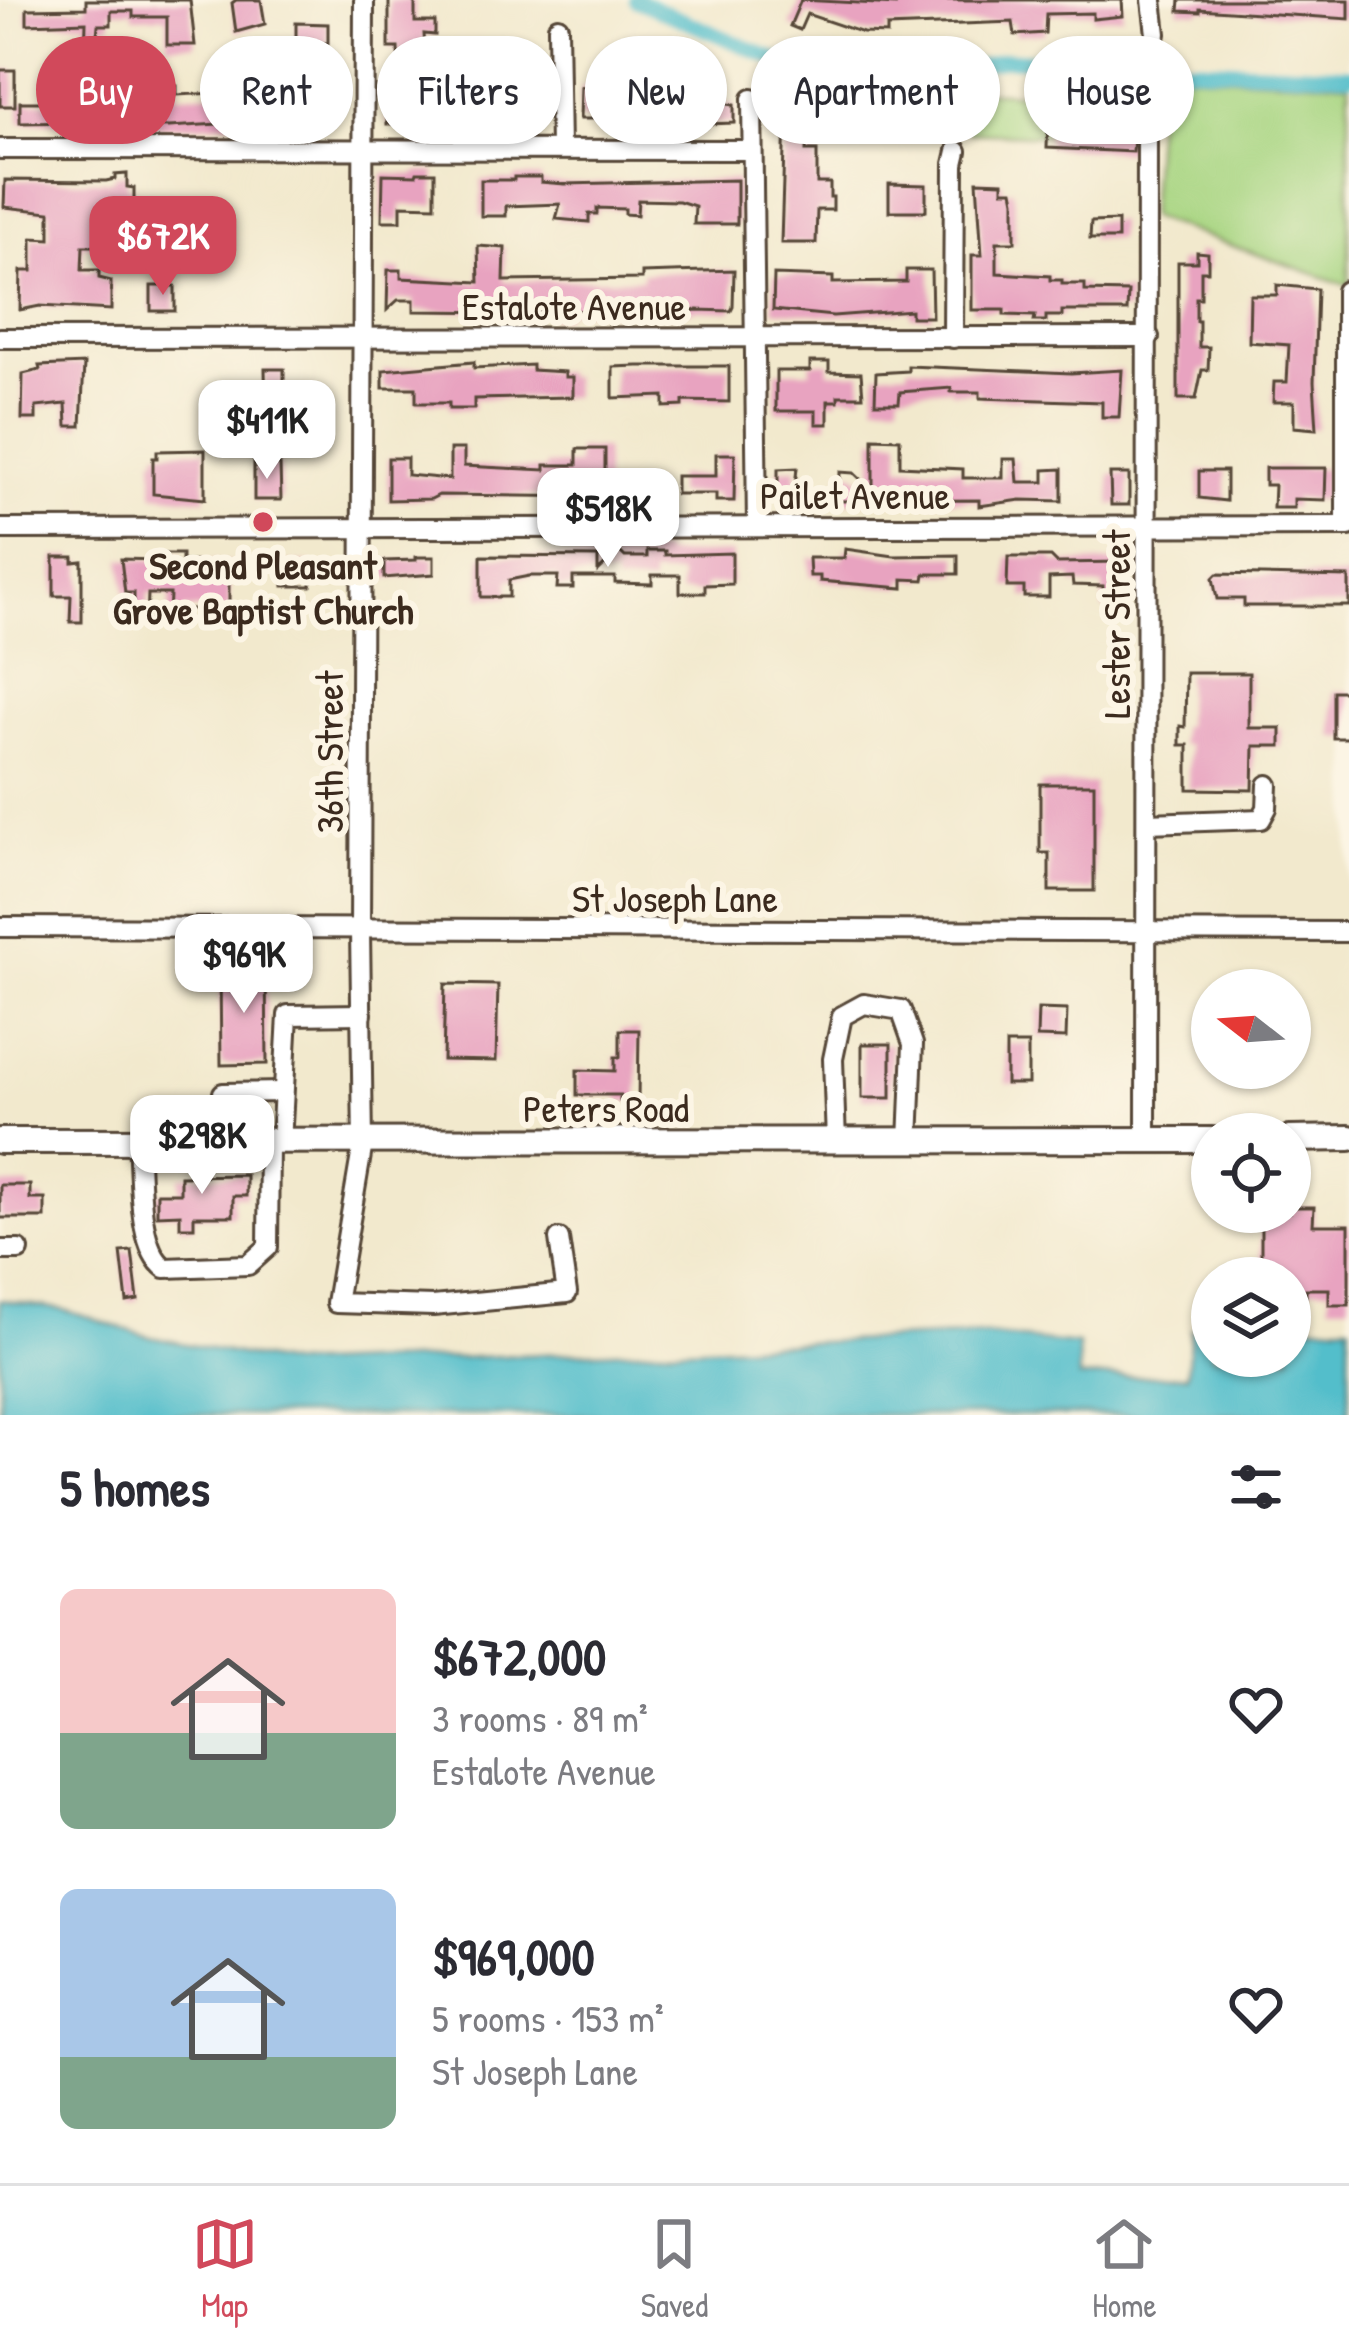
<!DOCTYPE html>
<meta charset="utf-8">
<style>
body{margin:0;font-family:"Patrick Hand",sans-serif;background:#f7f7f7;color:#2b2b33;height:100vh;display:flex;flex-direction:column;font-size:45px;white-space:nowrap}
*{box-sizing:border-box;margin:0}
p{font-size:39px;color:#7c7c81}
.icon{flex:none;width:66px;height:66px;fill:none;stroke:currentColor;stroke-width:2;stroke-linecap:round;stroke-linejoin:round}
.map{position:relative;height:1415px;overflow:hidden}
.details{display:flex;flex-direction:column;background:#fff;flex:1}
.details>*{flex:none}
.guide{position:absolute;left:36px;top:36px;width:1278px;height:108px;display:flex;gap:24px}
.needle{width:78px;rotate:287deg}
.controls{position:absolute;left:1191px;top:969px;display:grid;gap:24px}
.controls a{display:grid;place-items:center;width:120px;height:120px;border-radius:50%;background:#fff;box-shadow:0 3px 9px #0004;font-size:60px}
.price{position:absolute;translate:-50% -102px;padding:0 27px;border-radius:24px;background:#fff;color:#222;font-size:39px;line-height:78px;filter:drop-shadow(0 3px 6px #0008)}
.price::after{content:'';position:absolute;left:50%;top:72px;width:36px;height:27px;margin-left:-18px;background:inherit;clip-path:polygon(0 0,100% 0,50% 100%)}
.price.active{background:#d1495b;color:#fff}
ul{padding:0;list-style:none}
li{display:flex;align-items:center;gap:36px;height:300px;padding:0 60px}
li span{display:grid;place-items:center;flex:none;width:336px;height:240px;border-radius:18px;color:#555}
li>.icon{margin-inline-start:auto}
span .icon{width:144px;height:144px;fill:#fffc;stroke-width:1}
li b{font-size:51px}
h2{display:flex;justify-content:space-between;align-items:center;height:144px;padding:0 60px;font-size:51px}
.pill{padding:0 42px;border-radius:54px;background:#fff;box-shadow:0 3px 9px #0004;font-size:42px;line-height:108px}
.pill.active{background:#d1495b;color:#fff}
.tab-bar{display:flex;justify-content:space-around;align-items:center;height:168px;border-top:3px solid #e1e1e2;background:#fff;font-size:33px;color:#7c7c81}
.tab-bar a{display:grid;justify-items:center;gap:6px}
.tab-bar .active{color:#d1495b}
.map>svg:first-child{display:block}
.green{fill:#a8d582;stroke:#728050;stroke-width:3}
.water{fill:#52becb;stroke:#467474;stroke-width:3}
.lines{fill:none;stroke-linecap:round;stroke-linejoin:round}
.canal{stroke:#52becb;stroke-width:15}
.building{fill:#e8a3c0}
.minor-casing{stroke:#564738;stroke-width:24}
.major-casing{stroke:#564738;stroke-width:30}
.minor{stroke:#fff;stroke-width:18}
.major{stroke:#fff;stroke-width:24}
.poi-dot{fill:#d1495b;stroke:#fcf5e5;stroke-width:4.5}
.labels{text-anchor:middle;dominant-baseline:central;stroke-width:12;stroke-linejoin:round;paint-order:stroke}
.street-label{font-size:39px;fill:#3b2a1e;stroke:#fcf5e5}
.poi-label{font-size:39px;font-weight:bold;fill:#3b2a1e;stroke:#fcf5e5}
</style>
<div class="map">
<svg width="1349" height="1415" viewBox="0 0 1349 1415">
<rect width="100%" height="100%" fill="#fcf5e5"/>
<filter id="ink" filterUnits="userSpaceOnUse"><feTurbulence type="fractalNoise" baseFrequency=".00833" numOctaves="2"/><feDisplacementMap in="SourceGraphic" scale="24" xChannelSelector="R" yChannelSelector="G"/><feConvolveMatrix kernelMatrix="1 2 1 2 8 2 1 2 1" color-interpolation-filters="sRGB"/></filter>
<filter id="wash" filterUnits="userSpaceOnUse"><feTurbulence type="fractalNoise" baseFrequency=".004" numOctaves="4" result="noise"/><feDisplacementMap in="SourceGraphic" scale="48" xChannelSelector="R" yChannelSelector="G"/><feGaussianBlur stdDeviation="2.7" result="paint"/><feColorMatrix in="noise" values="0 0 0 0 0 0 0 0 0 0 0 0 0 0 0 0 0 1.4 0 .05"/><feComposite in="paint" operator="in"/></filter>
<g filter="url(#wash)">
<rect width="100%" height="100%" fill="#f2e9cd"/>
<g class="green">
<polygon points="1159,73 1349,83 1349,286 1149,217"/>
<polygon points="969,90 1048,95 1046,136 967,132"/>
</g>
<polygon class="water" points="0,1300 64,1310 150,1337 293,1365 985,1335 1078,1345 1079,1378 1187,1375 1191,1330 1212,1329 1212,1356 1290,1356 1290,1326 1349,1324 1349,1415 0,1415"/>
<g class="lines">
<polyline class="canal" points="636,0 863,97 1006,59 1349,75"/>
</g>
<g id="blocks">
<g class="building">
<polygon points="86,0 190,0 195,45 167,45 167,17 133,17 133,11 111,11 111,25 98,25 95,56 85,56 86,22 27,24 27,9 86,8"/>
<polygon points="236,0 261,0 265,24 236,32 232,3"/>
<polygon points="389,0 415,0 415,22 435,22 435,35 424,34 427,83 442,86 442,101 472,106 472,124 387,124 387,79 399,79 398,48 389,48"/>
<polygon points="801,0 895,5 894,1 900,0 1122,0 1123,16 1093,19 1093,13 1046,14 1045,33 1015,35 1013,22 887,27 887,34 863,33 807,14 800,30 790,26"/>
<polygon points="1180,0 1349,0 1349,19 1200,9 1200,12 1179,11"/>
<polygon points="296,23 328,24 328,43 314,43 314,50 296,50"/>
<rect x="0" y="70" width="15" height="36"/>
<rect x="512" y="70" width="20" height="48"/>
<polygon points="618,84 618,91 642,90 642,84 702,87 702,100 734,105 734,123 641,126 611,124 611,119 580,119 581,87"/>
<polygon points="163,86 177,86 177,95 239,92 239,99 272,104 271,121 169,127 85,125 85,122 20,123 20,102 52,102 52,95 94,96 94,90 113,90 114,102 158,106 163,105"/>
<polygon points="1049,95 1136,99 1133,152 1047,148"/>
<polygon points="785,118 807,118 806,151 817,151 817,183 830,183 830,197 833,197 833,210 817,210 816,243 781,243"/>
<polygon points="417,172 435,172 435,206 401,205 401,221 382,221 383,174 416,175"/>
<polygon points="127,174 127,187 134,188 134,210 97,209 97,246 83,246 82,270 99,270 99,278 111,281 111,310 40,306 20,310 21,271 32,271 32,238 50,239 50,212 4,207 5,180 106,181 115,179 115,175"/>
<polygon points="514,177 541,177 541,182 565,184 737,180 737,224 694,224 695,206 679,201 638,200 637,215 625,214 625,209 597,208 597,214 589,214 589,222 556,219 560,204 506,206 506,216 481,216 481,180 514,180"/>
<polygon points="977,181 1003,182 1003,190 1013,190 1015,200 1015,242 997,242 997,273 1050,276 1050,280 1062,280 1062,284 1085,284 1085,291 1128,292 1127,311 1062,311 1062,316 1046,316 1046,321 1034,321 1035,316 1004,315 1004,310 972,310 972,255 982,255"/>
<polygon points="889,184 926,185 926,211 889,211"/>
<polygon points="1118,221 1118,239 1090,239 1091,222"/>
<polygon points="478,246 505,248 504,281 642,279 642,273 734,270 733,307 731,311 696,310 668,316 569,310 564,318 551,317 551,313 519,312 414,311 414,300 398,300 387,310 388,270 401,270 401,278 479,282"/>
<polygon points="1197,252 1208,253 1208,271 1201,271 1201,298 1196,298 1196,321 1199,321 1199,347 1209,347 1208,370 1202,370 1196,399 1178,399 1178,262 1197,262"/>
<polygon points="906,270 931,270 932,317 911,317 911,310 833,316 773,310 774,275 833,277 833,283 906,282"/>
<polygon points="1277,285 1317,289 1314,382 1317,429 1294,427 1294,402 1273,402 1274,382 1287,382 1289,345 1249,342 1250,295 1277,295"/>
<rect x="151" y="286" width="24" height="25"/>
<polygon points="474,362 474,368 532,365 532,370 565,372 565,377 573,377 573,397 474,399 474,409 449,409 449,403 416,403 416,388 383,388 383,370"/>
<polygon points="810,362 829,362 829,372 861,373 863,396 838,396 838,401 828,401 828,424 816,424 816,411 776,411 776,371 810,371"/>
<polygon points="84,364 81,426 67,426 66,404 36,407 36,419 22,419 23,374 40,370 39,366"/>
<polygon points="638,366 729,366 729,402 683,401 683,406 664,407 664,396 613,398 613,367"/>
<polygon points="908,366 1071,373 1122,370 1119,417 1102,417 1102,402 980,398 980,392 951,392 951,388 900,392 899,403 875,403 876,373 908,371"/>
<polygon points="265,369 284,369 284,419 268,420 266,416"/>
<polygon points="873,438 900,439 900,466 963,469 963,478 1003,478 1003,459 1016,459 1018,482 1044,482 1044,470 1062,469 1062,501 1021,500 979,506 979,500 839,501 840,472 854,473 873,491"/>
<polygon points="450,449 464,449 464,466 545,470 545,465 577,465 577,449 605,449 605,497 439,495 431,499 388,500 388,458 407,458 407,475 450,479"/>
<polygon points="205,450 205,499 153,494 153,458 157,458 157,451"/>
<polygon points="716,454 735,454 734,501 716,501 716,494 676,494 676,476 716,476"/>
<polygon points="254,462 280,465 281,500 254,500"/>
<polygon points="797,468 794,495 778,495 778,469"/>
<polygon points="1265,468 1326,468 1325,500 1294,499 1294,508 1273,508 1274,485 1265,485"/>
<polygon points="1199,471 1226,471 1226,501 1199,498"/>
<polygon points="1110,474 1129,474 1129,505 1111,505"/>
<polygon points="845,549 894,556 958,555 958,574 925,574 924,580 903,579 903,588 820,581 820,576 810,576 809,558 844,558"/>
<polygon points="619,551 625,557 647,557 647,551 665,551 665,555 732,553 732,584 705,585 705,593 680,593 680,575 652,575 652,584 615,583 615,577 573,577 573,588 557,588 558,576 529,576 509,580 509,597 481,597 481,556 598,557 598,571"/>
<polygon points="158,554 182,554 182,561 229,562 229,609 184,609 184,616 169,617 170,594 148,594 147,621 134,621 134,593 125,593 121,559 158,560"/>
<polygon points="54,557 73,557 73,562 82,561 82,622 70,622 71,596 54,596"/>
<polygon points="416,557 434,557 434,574 384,578 384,561 416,560"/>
<polygon points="1008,557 1051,557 1057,563 1122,562 1122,584 1114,584 1114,609 1103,609 1103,586 1073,585 1072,577 1049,578 1049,597 1024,597 1024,587 1007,587"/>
<rect x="283" y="563" width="28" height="23"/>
<polygon points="1217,574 1349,577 1349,606 1244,606 1244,599 1217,599 1213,578"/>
<polygon points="1186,673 1249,673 1249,728 1281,728 1281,746 1254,746 1253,790 1188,789 1188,745 1180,745 1180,726 1185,727"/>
<rect x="1333" y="691" width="16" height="47"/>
<polygon points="1040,784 1094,784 1094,891 1049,891 1049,853 1040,853"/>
<polygon points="266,967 267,1064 221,1065 220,968"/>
<polygon points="445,984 498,985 496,1061 443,1060"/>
<polygon points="1038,1009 1067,1010 1066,1038 1037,1037"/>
<polygon points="620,1030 639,1030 638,1101 620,1101 620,1095 577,1095 577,1070 615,1071 615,1057 620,1057"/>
<rect x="862" y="1044" width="29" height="54"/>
<rect x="1006" y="1044" width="22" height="40"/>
<polygon points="246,1175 246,1196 233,1196 233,1216 194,1216 194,1227 180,1227 180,1214 157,1215 157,1193 180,1193 180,1176"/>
<polygon points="0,1185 30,1185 30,1199 45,1199 45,1218 0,1218"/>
<polygon points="1290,1207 1314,1207 1313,1225 1349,1225 1349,1305 1329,1305 1329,1289 1306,1289 1306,1303 1290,1303 1290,1278 1261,1278 1261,1212 1290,1212"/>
<polygon points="132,1251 138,1300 127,1302 121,1252"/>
</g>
</g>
</g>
<g filter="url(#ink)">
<use href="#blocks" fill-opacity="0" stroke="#564738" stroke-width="3"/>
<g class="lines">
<g class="minor-casing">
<g id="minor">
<polyline points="364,0 360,931 363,1143 336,1303 433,1306 567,1293 559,1239"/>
<polyline points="1152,0 1156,34"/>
<polyline points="558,27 560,149"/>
<polyline points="752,99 757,527"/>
<polyline points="0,149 752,150"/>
<polyline points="0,338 1149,337"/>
<polyline points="953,338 954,164 957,151"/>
<polyline points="1346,526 1346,291"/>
<polyline points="0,529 1349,526"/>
<polyline points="1148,823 1261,819 1267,808 1268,785"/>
<polyline points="0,927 1349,932"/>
<polyline points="223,1093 282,1092"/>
<polyline points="1146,1141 1147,107"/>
<path d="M138,1142C141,1176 137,1248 165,1268L248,1265L268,1247L269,1143"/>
<polyline points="836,1142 833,1059 842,1016 864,1004 901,1010 913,1044 909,1142"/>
<polyline points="281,1143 288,1015 362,1014"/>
<polyline points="0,1250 19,1250"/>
</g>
</g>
<g class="major-casing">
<g id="major">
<polyline points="1290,1139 1349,1138"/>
<polyline points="0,1141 1212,1140"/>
</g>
</g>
<use href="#minor" class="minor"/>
<use href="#major" class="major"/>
</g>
</g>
<circle class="poi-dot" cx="263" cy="522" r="12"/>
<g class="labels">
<g class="street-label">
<text x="574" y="305">Estalote Avenue</text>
<text x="855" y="494">Pailet Avenue</text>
<text transform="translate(1115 624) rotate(-90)">Lester Street</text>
<text transform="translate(328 752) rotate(-90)">36th Street</text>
<text x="675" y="897">St Joseph Lane</text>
<text x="606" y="1107">Peters Road</text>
</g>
<g class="poi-label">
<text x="263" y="564">Second Pleasant<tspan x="263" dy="45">Grove Baptist Church</tspan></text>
</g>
</g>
</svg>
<div class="controls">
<a><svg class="needle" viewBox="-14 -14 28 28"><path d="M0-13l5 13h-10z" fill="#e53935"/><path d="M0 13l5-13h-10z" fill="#7c7c81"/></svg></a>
<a><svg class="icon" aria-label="locate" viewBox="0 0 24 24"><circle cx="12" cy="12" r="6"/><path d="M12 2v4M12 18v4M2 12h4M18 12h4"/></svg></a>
<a><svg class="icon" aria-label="layers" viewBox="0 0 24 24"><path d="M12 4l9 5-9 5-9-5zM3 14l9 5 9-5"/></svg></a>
</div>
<b class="price active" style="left:163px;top:298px">$672K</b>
<b class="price" style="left:267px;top:482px">$411K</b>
<b class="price" style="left:608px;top:570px">$518K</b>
<b class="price" style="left:244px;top:1016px">$969K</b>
<b class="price" style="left:202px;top:1197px">$298K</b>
<div class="guide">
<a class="pill active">Buy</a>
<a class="pill">Rent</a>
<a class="pill">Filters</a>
<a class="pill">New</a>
<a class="pill">Apartment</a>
<a class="pill">House</a>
</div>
</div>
<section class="details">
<h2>5 homes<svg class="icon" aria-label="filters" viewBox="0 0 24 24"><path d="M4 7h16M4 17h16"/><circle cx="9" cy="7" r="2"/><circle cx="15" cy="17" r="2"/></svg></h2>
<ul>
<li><span style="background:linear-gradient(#f6c9c9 60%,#7fa58c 0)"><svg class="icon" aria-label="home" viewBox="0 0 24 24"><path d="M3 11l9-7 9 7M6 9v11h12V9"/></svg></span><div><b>$672,000</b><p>3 rooms · 89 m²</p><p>Estalote Avenue</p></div><svg class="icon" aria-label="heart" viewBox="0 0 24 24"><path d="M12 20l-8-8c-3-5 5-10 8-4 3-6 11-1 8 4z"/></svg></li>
<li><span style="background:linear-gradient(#a9c7e8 70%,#7fa58c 0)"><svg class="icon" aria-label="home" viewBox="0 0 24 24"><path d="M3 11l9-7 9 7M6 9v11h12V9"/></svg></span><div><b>$969,000</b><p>5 rooms · 153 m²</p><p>St Joseph Lane</p></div><svg class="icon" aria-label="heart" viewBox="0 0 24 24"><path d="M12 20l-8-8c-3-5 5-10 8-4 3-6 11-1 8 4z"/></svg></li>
</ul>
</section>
<nav class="tab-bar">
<a class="active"><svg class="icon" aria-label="map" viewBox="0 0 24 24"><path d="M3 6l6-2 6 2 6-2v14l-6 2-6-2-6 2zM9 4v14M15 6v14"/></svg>Map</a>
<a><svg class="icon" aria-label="saved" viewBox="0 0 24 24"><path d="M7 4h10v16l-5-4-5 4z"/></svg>Saved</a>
<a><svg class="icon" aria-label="home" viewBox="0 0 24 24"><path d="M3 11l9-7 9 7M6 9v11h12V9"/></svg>Home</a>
</nav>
